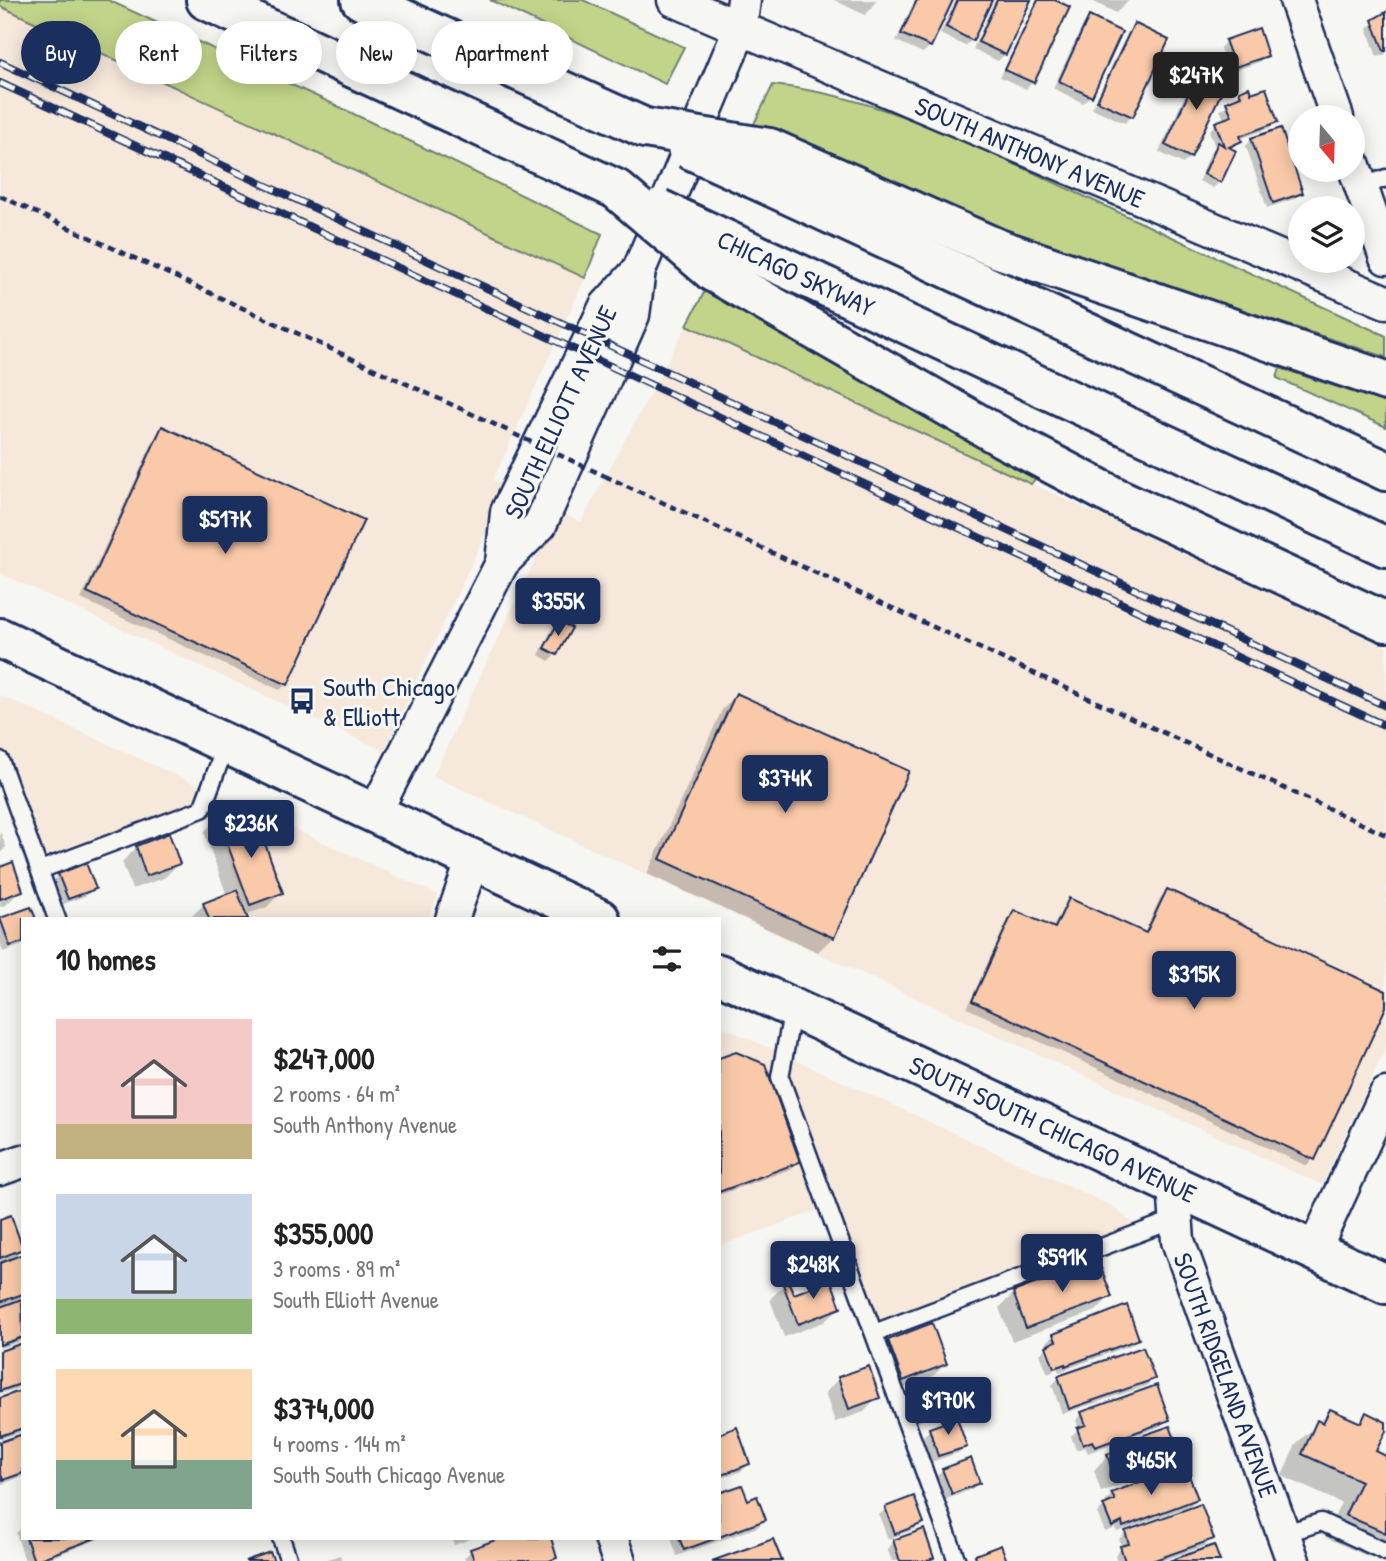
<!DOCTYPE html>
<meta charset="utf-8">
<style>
body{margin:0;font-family:"Patrick Hand",sans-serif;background:#f2f2f2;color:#222;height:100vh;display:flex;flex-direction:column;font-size:26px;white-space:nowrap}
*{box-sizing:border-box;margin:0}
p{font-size:23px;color:#767676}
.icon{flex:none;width:38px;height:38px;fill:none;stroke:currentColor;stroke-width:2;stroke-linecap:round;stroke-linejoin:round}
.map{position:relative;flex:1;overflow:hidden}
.details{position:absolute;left:21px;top:917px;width:700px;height:623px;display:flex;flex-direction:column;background:#fff;border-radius:0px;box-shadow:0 4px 18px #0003}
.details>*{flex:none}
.guide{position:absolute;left:21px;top:21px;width:700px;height:63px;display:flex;gap:14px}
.needle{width:46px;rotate:161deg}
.controls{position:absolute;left:1288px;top:105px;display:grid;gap:14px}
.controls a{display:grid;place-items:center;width:77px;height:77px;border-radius:50%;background:#fff;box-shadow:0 4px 18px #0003;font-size:35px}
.price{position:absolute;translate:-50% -60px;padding:0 16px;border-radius:7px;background:#1b2f5e;color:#fff;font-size:23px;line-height:46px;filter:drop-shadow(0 2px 4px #0008)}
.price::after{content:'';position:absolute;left:50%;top:42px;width:21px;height:16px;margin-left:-10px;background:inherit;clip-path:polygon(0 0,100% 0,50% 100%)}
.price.selected{background:#222;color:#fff}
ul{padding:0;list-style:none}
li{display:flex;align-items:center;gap:21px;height:175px;padding:0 35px}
li span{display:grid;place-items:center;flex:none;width:196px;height:140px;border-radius:0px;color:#555}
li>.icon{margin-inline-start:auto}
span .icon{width:84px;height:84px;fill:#fffc;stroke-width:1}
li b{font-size:30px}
h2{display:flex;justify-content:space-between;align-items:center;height:84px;padding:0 35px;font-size:30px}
.chip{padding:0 24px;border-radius:32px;background:#fff;box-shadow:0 4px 18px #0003;font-size:24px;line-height:63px}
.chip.selected{background:#1b2f5e;color:#fff}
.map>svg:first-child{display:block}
.built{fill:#f7e8dc}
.green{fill:#c2d489;stroke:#6e8274;stroke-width:2}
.shadow{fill:#0003}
.building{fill:#f9c9a9;stroke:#1b2f5e;stroke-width:2}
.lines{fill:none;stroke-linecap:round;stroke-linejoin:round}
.lane-casing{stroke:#1b2f5e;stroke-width:21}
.street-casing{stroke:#1b2f5e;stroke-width:37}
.secondary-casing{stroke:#1b2f5e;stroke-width:44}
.highway-casing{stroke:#1b2f5e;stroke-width:44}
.path{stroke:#1b2f5e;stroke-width:4.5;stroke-dasharray:7 5;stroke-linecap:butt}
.lane{stroke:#f6f6f2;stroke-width:16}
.street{stroke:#f6f6f2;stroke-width:32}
.secondary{stroke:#f6f6f2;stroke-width:38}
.highway{stroke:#f6f6f2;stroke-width:38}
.rail-casing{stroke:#1b2f5e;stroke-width:8}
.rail{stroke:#f6f6f2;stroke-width:5;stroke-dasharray:16;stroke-linecap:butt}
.highway-bridge-casing{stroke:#1b2f5e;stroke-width:44;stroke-linecap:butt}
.path-bridge{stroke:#1b2f5e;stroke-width:4.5;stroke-dasharray:7 5;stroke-linecap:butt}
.highway-bridge{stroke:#f6f6f2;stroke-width:38}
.labels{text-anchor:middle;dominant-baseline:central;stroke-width:6;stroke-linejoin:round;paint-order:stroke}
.street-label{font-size:26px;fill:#1b2f5e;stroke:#f6f6f2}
.poi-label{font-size:26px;fill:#1b2f5e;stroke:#f6f6f2;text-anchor:start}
</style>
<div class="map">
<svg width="1386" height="1561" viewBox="0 0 1386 1561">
<rect width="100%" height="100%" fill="#f6f6f2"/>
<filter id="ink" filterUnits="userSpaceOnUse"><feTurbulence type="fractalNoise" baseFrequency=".0143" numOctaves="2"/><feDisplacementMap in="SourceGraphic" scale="14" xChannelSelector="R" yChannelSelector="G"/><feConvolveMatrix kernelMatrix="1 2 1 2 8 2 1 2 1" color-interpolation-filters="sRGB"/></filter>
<g filter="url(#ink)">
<g class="built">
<polygon points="0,6 585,278 493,480 507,487 384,751 0,573"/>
<polygon points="687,325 1386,647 1386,1047 1322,1185 433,776 558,511 581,522"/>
<polygon points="0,695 438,895 428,919 251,919 209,808 40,870 0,761"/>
<polygon points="719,1025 1112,1206 1147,1235 874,1333 827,1207 719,1246"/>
</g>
<g class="green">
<polygon points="0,0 108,0 331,103 602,234 585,278 0,6"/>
<polygon points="490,0 583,0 684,47 665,84"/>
<path d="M773,85C881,96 979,148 1077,193C1180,241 1283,288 1386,336V357L1033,241L938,205L775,136L753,126Z"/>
<polygon points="709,283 730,294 795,342 1035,479 1031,484 687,325"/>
<polygon points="1280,368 1386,403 1386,427 1277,378"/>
</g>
<g class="shadow">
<polygon points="834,0 876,0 872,8 865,15"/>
<polygon points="915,0 951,0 930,46 923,53 896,41"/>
<polygon points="956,0 990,0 972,40 965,46 940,34"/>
<polygon points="995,0 1029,0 1005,54 998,61 973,49"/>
<polygon points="1037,0 1051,0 1033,82 1026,89 1000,77"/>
<polygon points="1090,0 1129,0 1116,13"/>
<polygon points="1386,14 1386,54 1377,57 1367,28"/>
<polygon points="1090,18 1090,96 1083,103 1053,88 1083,25"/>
<polygon points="1135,25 1131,116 1125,123 1092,108 1128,32"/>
<polygon points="1226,41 1266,55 1259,62 1228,73 1220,48"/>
<polygon points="1202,68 1190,157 1183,164 1159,152 1195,74"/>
<polygon points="1240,92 1276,122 1269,128 1240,139 1229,150 1220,181 1213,188 1199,181 1211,151 1215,147 1209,131 1216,124 1225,121 1220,110 1234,101"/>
<polygon points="1252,139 1301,193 1294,199 1267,208 1246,146"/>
<polygon points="163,428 287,684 280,690 81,599 156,435"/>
<polygon points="559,623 556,654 549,661 539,655 552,629"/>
<polygon points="736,695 833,937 818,952 647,874 722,710"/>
<polygon points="218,817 281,893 267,907 245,915 246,919 189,919 204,904 227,896 204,832"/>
<polygon points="0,831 6,847 0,854"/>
<polygon points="137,847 178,864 164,878 132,889 122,862"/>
<polygon points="0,869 21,890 6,905 0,907"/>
<polygon points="59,875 94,888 87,895 61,905 52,882"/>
<polygon points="1167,891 1386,993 1386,1002 1313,1159 1307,1166 967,1008 1008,919 1014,912 1052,929 1063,907 1069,900 1144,934 1160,898"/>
<polygon points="30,909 23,919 23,945 3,952 0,942 0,921"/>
<polygon points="719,1060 798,1162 791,1169 719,1195"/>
<polygon points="0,1221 22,1249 9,1261 23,1256 23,1297 20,1298 23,1304 23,1340 0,1348"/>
<polygon points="784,1285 793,1296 839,1308 824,1322 784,1337 770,1299"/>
<polygon points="1014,1293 1110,1296 1096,1311 1012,1341 999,1308"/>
<polygon points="1054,1335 1137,1338 1131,1345 1059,1372 1048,1348 1046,1348 1049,1347 1047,1342"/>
<polygon points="889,1342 945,1364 931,1378 888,1394 875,1356"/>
<polygon points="23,1345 23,1386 0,1394 0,1353"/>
<polygon points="1045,1349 1054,1371 1048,1374 1040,1354"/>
<polygon points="839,1378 878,1397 864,1412 835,1422 825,1393"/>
<polygon points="1059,1378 1153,1379 1146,1386 1062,1414 1052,1385"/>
<polygon points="943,1382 950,1407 943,1413 917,1422 910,1397 916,1391"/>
<polygon points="23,1391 23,1431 0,1439 0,1400"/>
<polygon points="1331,1411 1358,1423 1366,1414 1386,1423 1374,1452 1386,1458 1386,1540 1369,1557 1325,1537 1341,1503 1282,1476 1296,1444"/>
<polygon points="1082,1414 1168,1419 1161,1426 1088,1453 1085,1447 1076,1450 1071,1436 1079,1429 1076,1420"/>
<polygon points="930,1430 965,1446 958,1453 931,1462 923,1436"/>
<polygon points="23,1435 23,1476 0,1485 0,1444"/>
<polygon points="719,1435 748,1464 742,1471 719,1479"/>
<polygon points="1116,1447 1179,1455 1164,1469 1101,1492 1094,1470"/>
<polygon points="943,1470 978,1482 972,1489 945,1500 936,1477"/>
<polygon points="1112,1494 1196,1499 1190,1506 1117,1532 1115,1528 1105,1532 1097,1513 1107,1505 1106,1501"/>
<polygon points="719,1495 747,1503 764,1520 758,1527 677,1556 671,1538 719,1538"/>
<polygon points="886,1509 922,1523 915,1529 888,1539 879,1515"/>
<polygon points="23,1527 23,1538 100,1538 43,1561 25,1561 16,1533"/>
<polygon points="1126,1533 1211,1539 1205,1546 1161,1561 1117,1561 1115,1555 1122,1547 1119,1539"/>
<polygon points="452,1538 473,1538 454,1545"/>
<polygon points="894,1542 932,1558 929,1561 892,1561 887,1549"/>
<polygon points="471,1551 555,1558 552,1561 466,1561 464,1558"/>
<polygon points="340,1555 342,1561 322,1561"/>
</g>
<g class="building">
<polygon points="917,0 953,0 931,47 901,34"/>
<polygon points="958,0 992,0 973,41 946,27"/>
<polygon points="997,0 1031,0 1006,55 978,42"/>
<polygon points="1038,0 1055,0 1070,7 1034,83 1005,70"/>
<polygon points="1386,12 1386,51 1384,51 1372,20"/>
<polygon points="1089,16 1122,32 1092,97 1059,81"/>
<polygon points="1134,23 1169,40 1133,117 1097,101"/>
<polygon points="1259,28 1268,56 1235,67 1225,40"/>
<polygon points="1201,66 1228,78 1191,158 1165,145"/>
<polygon points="1249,87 1251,93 1266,88 1278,122 1240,136 1242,141 1229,147 1236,151 1221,183 1204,174 1218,142 1224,146 1215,122 1232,116 1226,102 1241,96 1239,91"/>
<polygon points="1281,128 1303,193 1273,203 1251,138"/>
<polygon points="162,426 364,520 288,685 87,592"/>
<polygon points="559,621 572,628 557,655 544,648"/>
<polygon points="736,693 909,771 834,938 660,859"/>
<polygon points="224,813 261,833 283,893 250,905 217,816"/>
<polygon points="169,833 180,864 146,876 136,846"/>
<polygon points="13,862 23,891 0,899 0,867"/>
<polygon points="86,863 96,889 68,899 58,874"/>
<polygon points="1167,889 1386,991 1386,1007 1315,1160 972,1001 1014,910 1055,928 1069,898 1146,933"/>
<polygon points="237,890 248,919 209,919 203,903"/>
<polygon points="31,907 36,919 23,919 23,942 10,946 0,918"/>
<polygon points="736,1052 765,1064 800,1162 719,1192 719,1058"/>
<polygon points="11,1215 23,1249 0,1258 0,1219"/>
<polygon points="23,1254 23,1294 0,1302 0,1263"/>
<polygon points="1098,1260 1112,1297 1026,1328 1013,1292"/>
<polygon points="831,1280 841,1308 798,1324 783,1284 789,1283 794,1294"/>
<polygon points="22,1299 23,1337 0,1345 0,1307"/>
<polygon points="1127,1305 1139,1339 1065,1366 1065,1364 1054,1368 1046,1346 1056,1341 1053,1334"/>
<polygon points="932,1323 947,1364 903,1381 888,1340"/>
<polygon points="23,1343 23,1383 0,1391 0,1351"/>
<polygon points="1143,1347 1155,1379 1069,1409 1058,1376"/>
<polygon points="869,1366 880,1398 849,1409 838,1377"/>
<polygon points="944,1380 952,1407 924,1416 916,1389"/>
<polygon points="1157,1385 1170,1420 1095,1447 1092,1441 1083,1445 1077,1428 1086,1425 1081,1412"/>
<polygon points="23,1390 23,1428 0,1436 0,1398"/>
<polygon points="1330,1409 1361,1423 1366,1412 1386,1422 1386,1431 1376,1451 1386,1456 1386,1533 1345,1515 1361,1481 1302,1454 1317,1420 1323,1423"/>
<polygon points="957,1418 967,1447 938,1456 929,1428"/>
<polygon points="1170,1426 1181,1455 1115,1478 1107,1454 1117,1451 1115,1445"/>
<polygon points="737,1427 750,1464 719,1476 719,1434"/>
<polygon points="23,1434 23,1473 3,1480 0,1471 0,1442"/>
<polygon points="971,1458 980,1483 952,1494 942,1469"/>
<polygon points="1185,1465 1198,1499 1123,1527 1122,1522 1112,1527 1103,1505 1115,1500 1111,1493"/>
<polygon points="742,1485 748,1500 757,1496 766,1520 719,1537 719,1493"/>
<polygon points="914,1496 924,1523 895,1534 885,1507"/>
<polygon points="1201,1504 1214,1539 1152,1561 1125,1561 1120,1546 1129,1544 1125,1531"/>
<polygon points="924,1529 934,1558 926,1561 900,1561 893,1540"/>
<polygon points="26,1538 96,1538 34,1561"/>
<polygon points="501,1538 551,1538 557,1558 549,1561 471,1561 474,1560 470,1549"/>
<polygon points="679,1538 717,1538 684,1550"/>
<polygon points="773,1539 782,1561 712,1561"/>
<polygon points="1001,1545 1007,1561 977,1561 975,1555"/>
<polygon points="1214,1545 1220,1561 1169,1561"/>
<polygon points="270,1552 274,1561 245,1561"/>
</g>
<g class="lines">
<g class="lane-casing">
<g id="lane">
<polyline points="1361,187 1386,178"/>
<polyline points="0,760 57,919"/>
<polyline points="40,870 202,809 226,745"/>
<polyline points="793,1008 780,1077 957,1561"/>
<polyline points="874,1333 1176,1219"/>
<polyline points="1283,1534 1321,1522 1386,1552"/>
<polyline points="281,1538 289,1561"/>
</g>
</g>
<g class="street-casing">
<g id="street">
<polyline points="674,0 1386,302"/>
<polyline points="1296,0 1337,117"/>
<polyline points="1353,163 1386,258"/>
<polyline points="502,563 507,512 606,306 639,270"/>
<polyline points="374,814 502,563 540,525 633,315 639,270 740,29 744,0"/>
<polyline points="452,919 473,859"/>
<polyline points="0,1169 23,1161"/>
<polyline points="1174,1185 1178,1241 1293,1561"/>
<polyline points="1314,1250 1386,1094"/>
<polyline points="611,1538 619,1561"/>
</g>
</g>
<g class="secondary-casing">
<g id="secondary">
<polyline points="0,638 600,919"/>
<polyline points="719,974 1386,1284"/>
</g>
</g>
<g class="highway-casing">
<g id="highway">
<polyline points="206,0 616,189"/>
<polyline points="361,0 645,128"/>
<polyline points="769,148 996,248 1386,381"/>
<polyline points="755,179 1386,471"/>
<polyline points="728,241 1386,547"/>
<polyline points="713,272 1003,438 1115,497 1386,622"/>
</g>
</g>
<g class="path">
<polyline points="0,196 511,432"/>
<polyline points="605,476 1386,835"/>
</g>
<use href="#lane" class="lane"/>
<use href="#street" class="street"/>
<use href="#secondary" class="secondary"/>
<use href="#highway" class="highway"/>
<g class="rail-casing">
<g id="rail">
<polyline points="0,62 1386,706"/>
<polyline points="0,83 1386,726"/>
</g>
</g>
<use href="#rail" class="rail"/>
<g class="highway-bridge-casing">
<g id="highway-bridge">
<polyline points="645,128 769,148"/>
<polyline points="687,148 755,179"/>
<polyline points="616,189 713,272"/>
<polyline points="659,209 728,241"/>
</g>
</g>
<polyline class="path-bridge" points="514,434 605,476"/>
<use href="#highway-bridge" class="highway-bridge"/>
</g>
</g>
<defs>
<g id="bus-bare" transform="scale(2.1)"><path d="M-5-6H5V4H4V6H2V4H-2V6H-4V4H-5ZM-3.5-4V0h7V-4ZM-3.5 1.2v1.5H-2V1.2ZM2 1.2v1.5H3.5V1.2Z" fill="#1b2f5e" stroke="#f6f6f2" stroke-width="2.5" paint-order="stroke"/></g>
</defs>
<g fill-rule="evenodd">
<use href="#bus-bare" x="302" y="701"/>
</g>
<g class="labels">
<g class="street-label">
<text transform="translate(1030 152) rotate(23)">SOUTH ANTHONY AVENUE</text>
<text transform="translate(796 273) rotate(25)">CHICAGO SKYWAY</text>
<text transform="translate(560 412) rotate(-65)">SOUTH ELLIOTT AVENUE</text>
<text transform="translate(1053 1129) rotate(25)">SOUTH SOUTH CHICAGO AVENUE</text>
<text transform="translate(1226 1375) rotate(70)">SOUTH RIDGELAND AVENUE</text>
</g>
<g class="poi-label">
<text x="323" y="686">South Chicago<tspan x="323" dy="30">&amp; Elliott</tspan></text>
</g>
</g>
</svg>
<div class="controls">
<a><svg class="needle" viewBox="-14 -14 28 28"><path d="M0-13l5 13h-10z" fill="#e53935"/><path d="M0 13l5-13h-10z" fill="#767676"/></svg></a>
<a><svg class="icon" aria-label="layers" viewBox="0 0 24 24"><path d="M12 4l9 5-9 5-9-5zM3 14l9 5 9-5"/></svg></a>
</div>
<b class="price selected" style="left:1196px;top:112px">$247K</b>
<b class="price" style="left:225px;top:556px">$517K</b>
<b class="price" style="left:558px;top:638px">$355K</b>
<b class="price" style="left:785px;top:815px">$374K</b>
<b class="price" style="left:251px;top:860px">$236K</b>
<b class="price" style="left:1194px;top:1011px">$315K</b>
<b class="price" style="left:1062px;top:1294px">$591K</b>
<b class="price" style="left:813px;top:1301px">$248K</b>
<b class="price" style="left:948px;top:1437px">$170K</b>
<b class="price" style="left:1151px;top:1497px">$465K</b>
<div class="guide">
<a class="chip selected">Buy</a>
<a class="chip">Rent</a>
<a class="chip">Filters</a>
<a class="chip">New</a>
<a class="chip">Apartment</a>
</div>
<section class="details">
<h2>10 homes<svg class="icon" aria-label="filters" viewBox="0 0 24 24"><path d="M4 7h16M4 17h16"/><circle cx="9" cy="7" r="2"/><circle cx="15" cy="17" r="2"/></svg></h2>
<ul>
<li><span style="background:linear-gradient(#f6c9c9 75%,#c2b280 0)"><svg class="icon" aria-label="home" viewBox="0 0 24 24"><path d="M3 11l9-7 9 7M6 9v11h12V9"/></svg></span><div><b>$247,000</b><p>2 rooms · 64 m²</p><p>South Anthony Avenue</p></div></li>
<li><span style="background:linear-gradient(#c9d6e8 75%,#8fb573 0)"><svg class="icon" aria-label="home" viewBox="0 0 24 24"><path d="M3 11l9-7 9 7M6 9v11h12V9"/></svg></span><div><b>$355,000</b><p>3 rooms · 89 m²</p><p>South Elliott Avenue</p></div></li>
<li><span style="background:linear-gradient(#ffd9b3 65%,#7fa58c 0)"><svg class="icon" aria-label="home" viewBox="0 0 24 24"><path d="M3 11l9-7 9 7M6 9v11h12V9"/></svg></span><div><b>$374,000</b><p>4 rooms · 144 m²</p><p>South South Chicago Avenue</p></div></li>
</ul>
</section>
</div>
